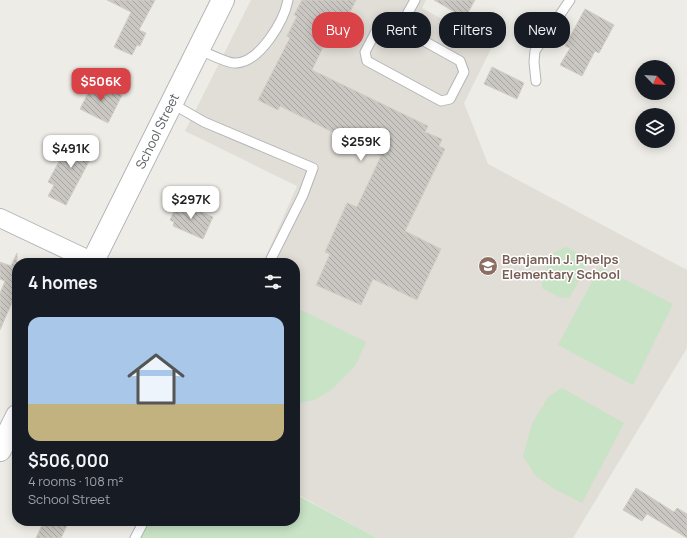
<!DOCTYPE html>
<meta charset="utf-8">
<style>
body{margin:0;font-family:Manrope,sans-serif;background:#20242c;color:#f1f3f6;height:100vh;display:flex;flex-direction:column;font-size:15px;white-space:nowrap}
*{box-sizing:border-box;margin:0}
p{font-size:13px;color:#9ea1a6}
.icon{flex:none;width:22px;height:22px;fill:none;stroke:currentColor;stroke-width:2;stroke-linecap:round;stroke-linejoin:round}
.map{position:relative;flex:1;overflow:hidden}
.side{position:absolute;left:12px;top:258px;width:288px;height:268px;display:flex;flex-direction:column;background:#171b24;border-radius:16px;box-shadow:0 2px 10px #0003}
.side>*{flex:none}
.guide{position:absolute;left:312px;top:12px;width:315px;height:36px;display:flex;gap:8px}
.needle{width:26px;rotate:115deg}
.controls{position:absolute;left:635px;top:60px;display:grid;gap:8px}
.controls a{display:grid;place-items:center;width:40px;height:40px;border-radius:50%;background:#171b24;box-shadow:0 2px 10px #0003;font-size:20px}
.price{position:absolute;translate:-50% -34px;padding:0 9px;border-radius:8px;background:#fff;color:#222;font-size:13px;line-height:26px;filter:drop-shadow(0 1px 2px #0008)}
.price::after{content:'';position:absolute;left:50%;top:24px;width:12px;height:9px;margin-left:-6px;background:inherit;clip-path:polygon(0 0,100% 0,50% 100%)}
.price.active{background:#d94247;color:#fff}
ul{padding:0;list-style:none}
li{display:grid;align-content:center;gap:8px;height:212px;padding:0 16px}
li+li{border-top:1px solid #363941}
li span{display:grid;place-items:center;height:124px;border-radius:12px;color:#555}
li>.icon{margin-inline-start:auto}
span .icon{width:72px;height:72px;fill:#fffc;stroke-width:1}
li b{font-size:17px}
h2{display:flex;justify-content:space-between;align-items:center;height:48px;padding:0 16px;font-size:17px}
.tag{padding:0 14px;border-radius:16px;background:#171b24;box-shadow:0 2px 10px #0003;font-size:14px;line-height:36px}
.tag.active{background:#d94247;color:#fff}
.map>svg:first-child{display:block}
.education{fill:#e1ddd7}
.green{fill:#c8e3c5}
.building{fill:url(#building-back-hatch);stroke:#d3cdc5}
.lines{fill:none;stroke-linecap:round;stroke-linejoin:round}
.service-casing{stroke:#b3b6b9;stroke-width:11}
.minor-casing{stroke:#b3b6b9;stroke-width:20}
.tertiary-casing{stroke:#b3b6b9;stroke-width:24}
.service{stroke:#fff;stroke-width:9}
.minor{stroke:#fff;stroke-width:18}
.tertiary{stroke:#fff;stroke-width:22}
.labels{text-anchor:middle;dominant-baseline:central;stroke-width:3;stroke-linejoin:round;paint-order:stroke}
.street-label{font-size:13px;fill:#5e6265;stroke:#fff}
.education-label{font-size:13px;font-weight:bold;fill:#785e54;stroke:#fff;text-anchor:start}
</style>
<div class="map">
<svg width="687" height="538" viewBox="0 0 687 538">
<defs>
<pattern id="building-back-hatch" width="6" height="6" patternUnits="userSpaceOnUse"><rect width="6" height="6" fill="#cac7c2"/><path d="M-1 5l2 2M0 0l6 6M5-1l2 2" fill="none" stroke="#a7a5a1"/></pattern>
</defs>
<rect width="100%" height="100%" fill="#eeece6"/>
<polygon class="education" points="251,0 426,0 422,8 492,47 464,103 488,164 687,270 687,348 573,538 377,538 295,493 295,263 263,263 297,186 185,131"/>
<g class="green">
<polygon points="566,247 582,256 585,270 569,298 559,297 542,288 542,279 553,253"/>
<polygon points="600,267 673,304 633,385 558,345"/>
<polygon points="295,307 366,342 355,366 331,390 314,400 295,404"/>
<polygon points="562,388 624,423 582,503 553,488 535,475 523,456 532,424 549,396"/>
<polygon points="295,494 377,538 133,538 142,521 295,521"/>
</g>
<g class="building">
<polygon points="107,0 155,0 139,30 146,33 140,46 137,45 132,55 114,47 131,12"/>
<polygon points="302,0 356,0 334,45 326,41 312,70 428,126 425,132 442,139 439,146 445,149 405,231 441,249 417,300 373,279 361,305 316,285 330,254 325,252 347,203 357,207 381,156 280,106 278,110 258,100 290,38 287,36 297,16 294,15"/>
<polygon points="434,0 475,0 465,18"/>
<polygon points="585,9 614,25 599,53 595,51 582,76 560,65 570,48 565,46"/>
<polygon points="492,67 524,83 517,99 484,84"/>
<polygon points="94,81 122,95 108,123 80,109"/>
<polygon points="78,136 97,146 66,205 48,196 54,185 48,182 71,139 75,141"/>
<polygon points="178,202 213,217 203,239 173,226 174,222 170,220"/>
<polygon points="17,253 17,291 0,330 0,293 5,281 0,279 0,262 11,266"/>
<polygon points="636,488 674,512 677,508 687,514 687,538 647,514 642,521 623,510"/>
<polygon points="44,521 69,521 61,538 36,538"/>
</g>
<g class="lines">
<g class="service-casing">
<g id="service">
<polygon points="388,21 460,61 464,72 450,99 441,101 367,61 365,52 380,24"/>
<polyline points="400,27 415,0"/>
<path d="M198,49C207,53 228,64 236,63C260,62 284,21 288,0"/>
<polyline points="536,81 534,62 535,51 570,0"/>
<polyline points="171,103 204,122 313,168 303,195 269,263"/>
<polyline points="135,538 144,521"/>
</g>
</g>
<g class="minor-casing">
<polyline id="minor" points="0,218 93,262"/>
</g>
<g class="tertiary-casing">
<g id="tertiary">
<polyline points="92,263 223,0"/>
<polyline points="0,450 17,416"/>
</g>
</g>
<use href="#service" class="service"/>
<use href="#minor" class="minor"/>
<use href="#tertiary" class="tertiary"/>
</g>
<defs>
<g id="school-disc" transform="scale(1)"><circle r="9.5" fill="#8d6e63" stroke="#fff"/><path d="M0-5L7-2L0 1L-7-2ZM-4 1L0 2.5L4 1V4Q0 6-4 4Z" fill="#fff"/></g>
</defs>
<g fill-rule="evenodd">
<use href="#school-disc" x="488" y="266"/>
</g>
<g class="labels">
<g class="street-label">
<text transform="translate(157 131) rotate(-64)">School Street</text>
</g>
<g class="education-label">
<text x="502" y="259">Benjamin J. Phelps<tspan x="502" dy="15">Elementary School</tspan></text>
</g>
</g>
</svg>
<div class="controls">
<a><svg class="needle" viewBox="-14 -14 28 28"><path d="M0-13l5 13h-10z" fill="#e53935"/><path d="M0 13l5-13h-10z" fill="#9ea1a6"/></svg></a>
<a><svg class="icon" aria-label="layers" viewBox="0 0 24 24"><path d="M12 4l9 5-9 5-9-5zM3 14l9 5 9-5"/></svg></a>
</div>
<b class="price active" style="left:101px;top:102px">$506K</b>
<b class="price" style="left:361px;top:162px">$259K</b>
<b class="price" style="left:71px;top:169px">$491K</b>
<b class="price" style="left:191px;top:220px">$297K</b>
<div class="guide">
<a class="tag active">Buy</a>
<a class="tag">Rent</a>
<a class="tag">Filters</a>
<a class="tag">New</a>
</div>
<section class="side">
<h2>4 homes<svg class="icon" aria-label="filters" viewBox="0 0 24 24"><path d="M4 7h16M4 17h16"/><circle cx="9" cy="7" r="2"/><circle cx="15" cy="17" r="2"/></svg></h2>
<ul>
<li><span style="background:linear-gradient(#a9c7e8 70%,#c2b280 0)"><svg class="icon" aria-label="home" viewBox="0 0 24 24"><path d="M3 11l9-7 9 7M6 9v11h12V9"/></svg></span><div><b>$506,000</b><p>4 rooms · 108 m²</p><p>School Street</p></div></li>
</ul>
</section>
</div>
